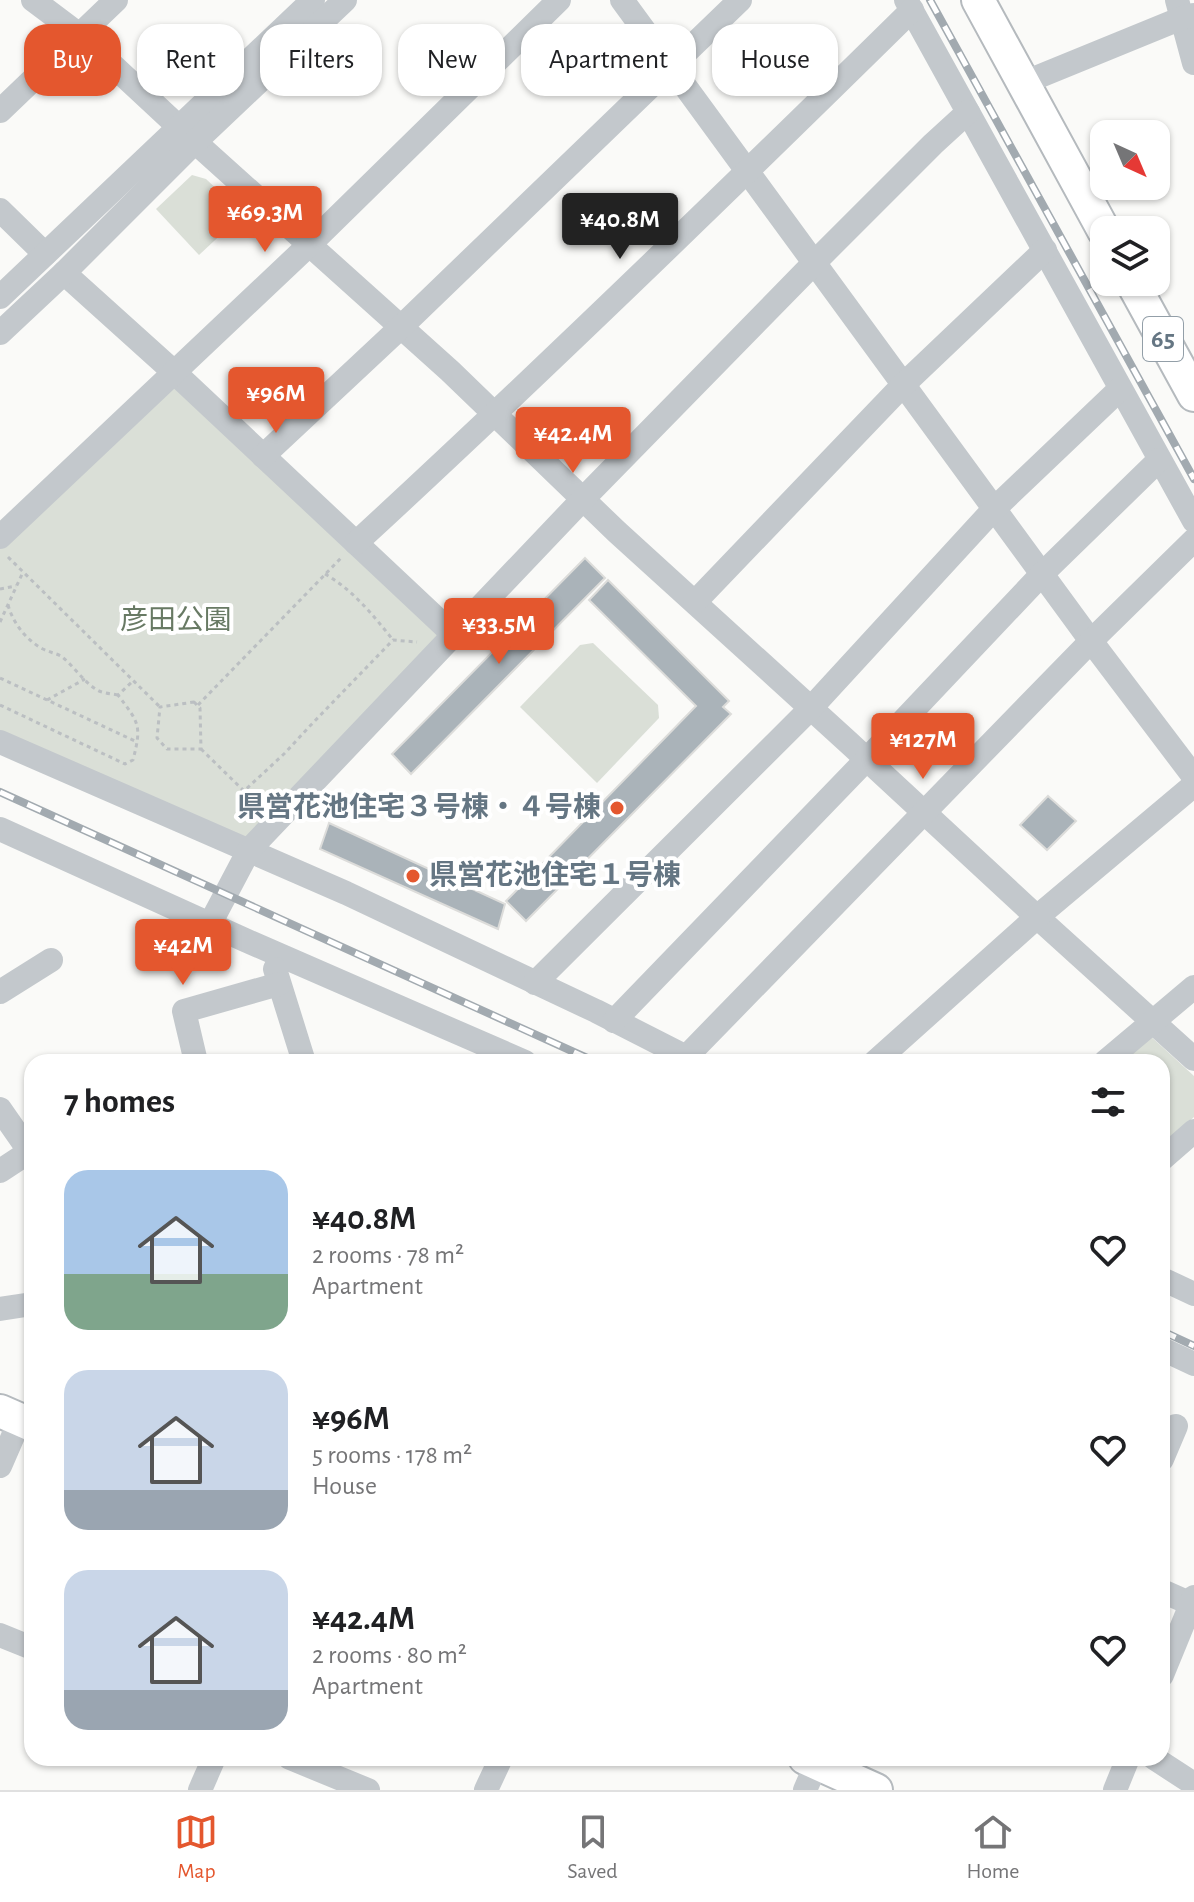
<!DOCTYPE html>
<meta charset="utf-8">
<style>
body{margin:0;font-family:"Alegreya Sans","Noto Sans JP",sans-serif;background:#f2f2f2;color:#202124;height:100vh;display:flex;flex-direction:column;font-size:30px;white-space:nowrap}
*{box-sizing:border-box;margin:0}
p{font-size:26px;color:#757577}
.icon{flex:none;width:44px;height:44px;fill:none;stroke:currentColor;stroke-width:2;stroke-linecap:round;stroke-linejoin:round}
.map{position:relative;flex:1;overflow:hidden}
.drawer{position:absolute;left:24px;top:1054px;width:1146px;height:712px;display:flex;flex-direction:column;background:#fff;border-radius:24px;box-shadow:0 2px 6px #0004}
.drawer>*{flex:none}
.top-card{position:absolute;left:24px;top:24px;width:1146px;height:72px;display:flex;gap:16px}
.needle{width:52px;rotate:136deg}
.fabs{position:absolute;left:1090px;top:120px;display:grid;gap:16px}
.fabs a{display:grid;place-items:center;width:80px;height:80px;border-radius:16px;background:#fff;box-shadow:0 2px 6px #0004;font-size:40px}
.price{position:absolute;translate:-50% -68px;padding:0 18px;border-radius:8px;background:#e4572e;color:#fff;font-size:26px;line-height:52px;filter:drop-shadow(0 2px 4px #0008)}
.price::after{content:'';position:absolute;left:50%;top:48px;width:24px;height:18px;margin-left:-12px;background:inherit;clip-path:polygon(0 0,100% 0,50% 100%)}
.price.current{background:#222;color:#fff}
ul{padding:0;list-style:none}
li{display:flex;align-items:center;gap:24px;height:200px;padding:0 40px}
li span{display:grid;place-items:center;flex:none;width:224px;height:160px;border-radius:24px;color:#555}
li>.icon{margin-inline-start:auto}
span .icon{width:96px;height:96px;fill:#fffc;stroke-width:1}
li b{font-size:34px}
h2{display:flex;justify-content:space-between;align-items:center;height:96px;padding:0 40px;font-size:34px}
.pill{padding:0 28px;border-radius:24px;background:#fff;box-shadow:0 2px 6px #0004;font-size:28px;line-height:72px}
.pill.current{background:#e4572e;color:#fff}
.tab-bar{display:flex;justify-content:space-around;align-items:center;height:112px;border-top:2px solid #e0e0e0;background:#fff;font-size:22px;color:#757577}
.tab-bar a{display:grid;justify-items:center;gap:4px}
.tab-bar .current{color:#e4572e}
.map>svg:first-child{display:block}
.green{fill:#dadfd7}
.building{fill:#aab3b9;stroke:#dcdcda;stroke-width:2}
.lines{fill:none;stroke-linecap:round;stroke-linejoin:round}
.major-casing{stroke:#b5babe;stroke-width:36}
.path{stroke:#bbbfc2;stroke-width:3;stroke-dasharray:4 4;stroke-linecap:butt}
.minor{stroke:#c3c8cc;stroke-width:24}
.major{stroke:#fff;stroke-width:32}
.rail-casing{stroke:#a2aab0;stroke-width:8}
.rail{stroke:#fff;stroke-width:5;stroke-dasharray:15;stroke-linecap:butt}
.poi-dot{fill:#e4572e;stroke:#fff;stroke-width:3}
.labels{text-anchor:middle;dominant-baseline:central;stroke-width:8;stroke-linejoin:round;paint-order:stroke}
.shield{fill:#fff;stroke:#939fa8;stroke-width:2}
.shield-label{font-size:26px;font-weight:bold;fill:#657683}
.park-label{font-size:28px;fill:#687a64;stroke:#fff}
.poi-label{font-size:28px;font-weight:bold;fill:#657683;stroke:#fff;text-anchor:end}
</style>
<div class="map">
<svg width="1194" height="1790" viewBox="0 0 1194 1790">
<rect width="100%" height="100%" fill="#fafaf8"/>
<g class="green">
<polygon points="192,175 206,179 243,214 199,255 156,209"/>
<polygon points="173,379 451,635 250,842 0,736 0,545"/>
<polygon points="593,643 658,705 659,718 597,783 520,707 580,645"/>
<polygon points="1147,1033 1194,1076 1194,1117 1162,1147 1162,1062 1110,1062"/>
</g>
<g class="building">
<polygon points="585,558 605,578 411,774 392,754"/>
<polygon points="608,580 729,701 723,707 731,714 526,921 506,901 696,706 589,600"/>
<polygon points="1048,796 1076,821 1047,850 1020,825"/>
<polygon points="329,823 505,904 498,929 320,849"/>
</g>
<g class="lines">
<g class="major-casing">
<g id="major">
<polyline points="978,0 1104,231"/>
<polyline points="1132,282 1194,395"/>
<polyline points="0,1411 32,1425"/>
<polyline points="805,1758 876,1790"/>
</g>
</g>
<g class="path">
<polyline points="8,557 160,707"/>
<path d="M325,574C353,590 373,615 393,640"/>
<polyline points="0,589 16,586"/>
<path d="M8,605C13,623 26,640 43,649C49,652 55,653 61,656C74,666 85,684 99,691C104,693 112,694 118,695"/>
<polyline points="0,622 23,572"/>
<polyline points="0,678 137,742"/>
<polyline points="47,700 85,679"/>
<polygon points="194,702 200,708 201,749 167,749 157,738 160,707"/>
<path d="M0,705L125,764L133,760C142,725 139,723 118,695L133,681"/>
<polyline points="198,705 342,557"/>
<polyline points="201,749 244,791 285,753 308,728 393,640 417,642"/>
<polyline points="244,791 261,807"/>
</g>
<g class="minor">
<polyline points="33,0 81,36 195,142 450,371 617,532 848,742 1037,917 1194,1059"/>
<polyline points="622,0 1091,641 1194,777"/>
<polyline points="906,0 1194,521"/>
<polyline points="1177,0 1194,63"/>
<polyline points="1023,83 1182,18 1194,15"/>
<polyline points="0,111 116,0"/>
<polyline points="0,210 45,254"/>
<polyline points="64,273 175,373 454,635"/>
<polyline points="0,297 313,0"/>
<polyline points="0,333 64,273 195,142 345,0"/>
<polyline points="263,456 401,327 740,0"/>
<polyline points="0,537 309,245 559,0"/>
<path d="M356,543C545,369 729,190 912,10"/>
<polyline points="695,602 903,385 1045,250"/>
<polyline points="0,742 346,893 596,1011 696,1062"/>
<polyline points="0,829 245,940 525,1062"/>
<polyline points="210,924 249,850 583,499 814,263 933,144 968,112"/>
<polyline points="275,969 304,1062"/>
<polyline points="535,983 811,708 994,509 1120,389"/>
<polyline points="0,992 51,960"/>
<polyline points="614,1021 867,759 1042,574 1159,460"/>
<polyline points="686,1057 1091,641 1194,540"/>
<polyline points="196,1062 184,1011 279,984"/>
<polyline points="875,1062 1037,917 1194,785"/>
<polyline points="1105,1062 1194,987"/>
<polyline points="0,1109 32,1155"/>
<polyline points="1162,1159 1194,1131"/>
<polyline points="0,1171 32,1150"/>
<polyline points="1162,1279 1194,1294"/>
<polyline points="0,1309 32,1304"/>
<polyline points="1162,1349 1194,1364"/>
<polyline points="1162,1459 1176,1426"/>
<polyline points="0,1466 20,1420"/>
<polyline points="1162,1591 1194,1605"/>
<polyline points="0,1635 32,1648"/>
<polyline points="1162,1675 1194,1597"/>
<polyline points="290,1758 368,1790"/>
<polyline points="1154,1758 1194,1784"/>
<polyline points="200,1790 214,1758"/>
<polyline points="486,1790 501,1758"/>
<polyline points="805,1790 819,1758"/>
<polyline points="1115,1790 1128,1758"/>
</g>
<use href="#major" class="major"/>
<g class="rail-casing">
<g id="rail">
<polyline points="930,0 1194,479"/>
<polyline points="0,792 596,1062"/>
<polyline points="1162,1331 1194,1346"/>
</g>
</g>
<use href="#rail" class="rail"/>
</g>
<g class="poi-dot">
<circle cx="617" cy="808" r="8"/>
<circle cx="413" cy="876" r="8"/>
</g>
<g class="labels">
<rect class="shield" x="1143" y="317" width="40" height="44" rx="6"/>
<g class="shield-label">
<text x="1163" y="339">65</text>
</g>
<g class="park-label">
<text x="176" y="621">彦田公園</text>
</g>
<g class="poi-label">
<text x="601" y="808">県営花池住宅３号棟・４号棟</text>
<text x="429" y="876" text-anchor="start">県営花池住宅１号棟</text>
</g>
</g>
</svg>
<div class="fabs">
<a><svg class="needle" viewBox="-14 -14 28 28"><path d="M0-13l5 13h-10z" fill="#e53935"/><path d="M0 13l5-13h-10z" fill="#757577"/></svg></a>
<a><svg class="icon" aria-label="layers" viewBox="0 0 24 24"><path d="M12 4l9 5-9 5-9-5zM3 14l9 5 9-5"/></svg></a>
</div>
<b class="price" style="left:265px;top:254px">¥69.3M</b>
<b class="price current" style="left:620px;top:261px">¥40.8M</b>
<b class="price" style="left:276px;top:435px">¥96M</b>
<b class="price" style="left:573px;top:475px">¥42.4M</b>
<b class="price" style="left:499px;top:666px">¥33.5M</b>
<b class="price" style="left:923px;top:781px">¥127M</b>
<b class="price" style="left:183px;top:987px">¥42M</b>
<div class="top-card">
<a class="pill current">Buy</a>
<a class="pill">Rent</a>
<a class="pill">Filters</a>
<a class="pill">New</a>
<a class="pill">Apartment</a>
<a class="pill">House</a>
</div>
<section class="drawer">
<h2>7 homes<svg class="icon" aria-label="filters" viewBox="0 0 24 24"><path d="M4 7h16M4 17h16"/><circle cx="9" cy="7" r="2"/><circle cx="15" cy="17" r="2"/></svg></h2>
<ul>
<li><span style="background:linear-gradient(#a9c7e8 65%,#7fa58c 0)"><svg class="icon" aria-label="home" viewBox="0 0 24 24"><path d="M3 11l9-7 9 7M6 9v11h12V9"/></svg></span><div><b>¥40.8M</b><p>2 rooms · 78 m²</p><p>Apartment</p></div><svg class="icon" aria-label="heart" viewBox="0 0 24 24"><path d="M12 20l-8-8c-3-5 5-10 8-4 3-6 11-1 8 4z"/></svg></li>
<li><span style="background:linear-gradient(#c9d6e8 75%,#9aa5b1 0)"><svg class="icon" aria-label="home" viewBox="0 0 24 24"><path d="M3 11l9-7 9 7M6 9v11h12V9"/></svg></span><div><b>¥96M</b><p>5 rooms · 178 m²</p><p>House</p></div><svg class="icon" aria-label="heart" viewBox="0 0 24 24"><path d="M12 20l-8-8c-3-5 5-10 8-4 3-6 11-1 8 4z"/></svg></li>
<li><span style="background:linear-gradient(#c9d6e8 75%,#9aa5b1 0)"><svg class="icon" aria-label="home" viewBox="0 0 24 24"><path d="M3 11l9-7 9 7M6 9v11h12V9"/></svg></span><div><b>¥42.4M</b><p>2 rooms · 80 m²</p><p>Apartment</p></div><svg class="icon" aria-label="heart" viewBox="0 0 24 24"><path d="M12 20l-8-8c-3-5 5-10 8-4 3-6 11-1 8 4z"/></svg></li>
</ul>
</section>
</div>
<nav class="tab-bar">
<a class="current"><svg class="icon" aria-label="map" viewBox="0 0 24 24"><path d="M3 6l6-2 6 2 6-2v14l-6 2-6-2-6 2zM9 4v14M15 6v14"/></svg>Map</a>
<a><svg class="icon" aria-label="saved" viewBox="0 0 24 24"><path d="M7 4h10v16l-5-4-5 4z"/></svg>Saved</a>
<a><svg class="icon" aria-label="home" viewBox="0 0 24 24"><path d="M3 11l9-7 9 7M6 9v11h12V9"/></svg>Home</a>
</nav>
